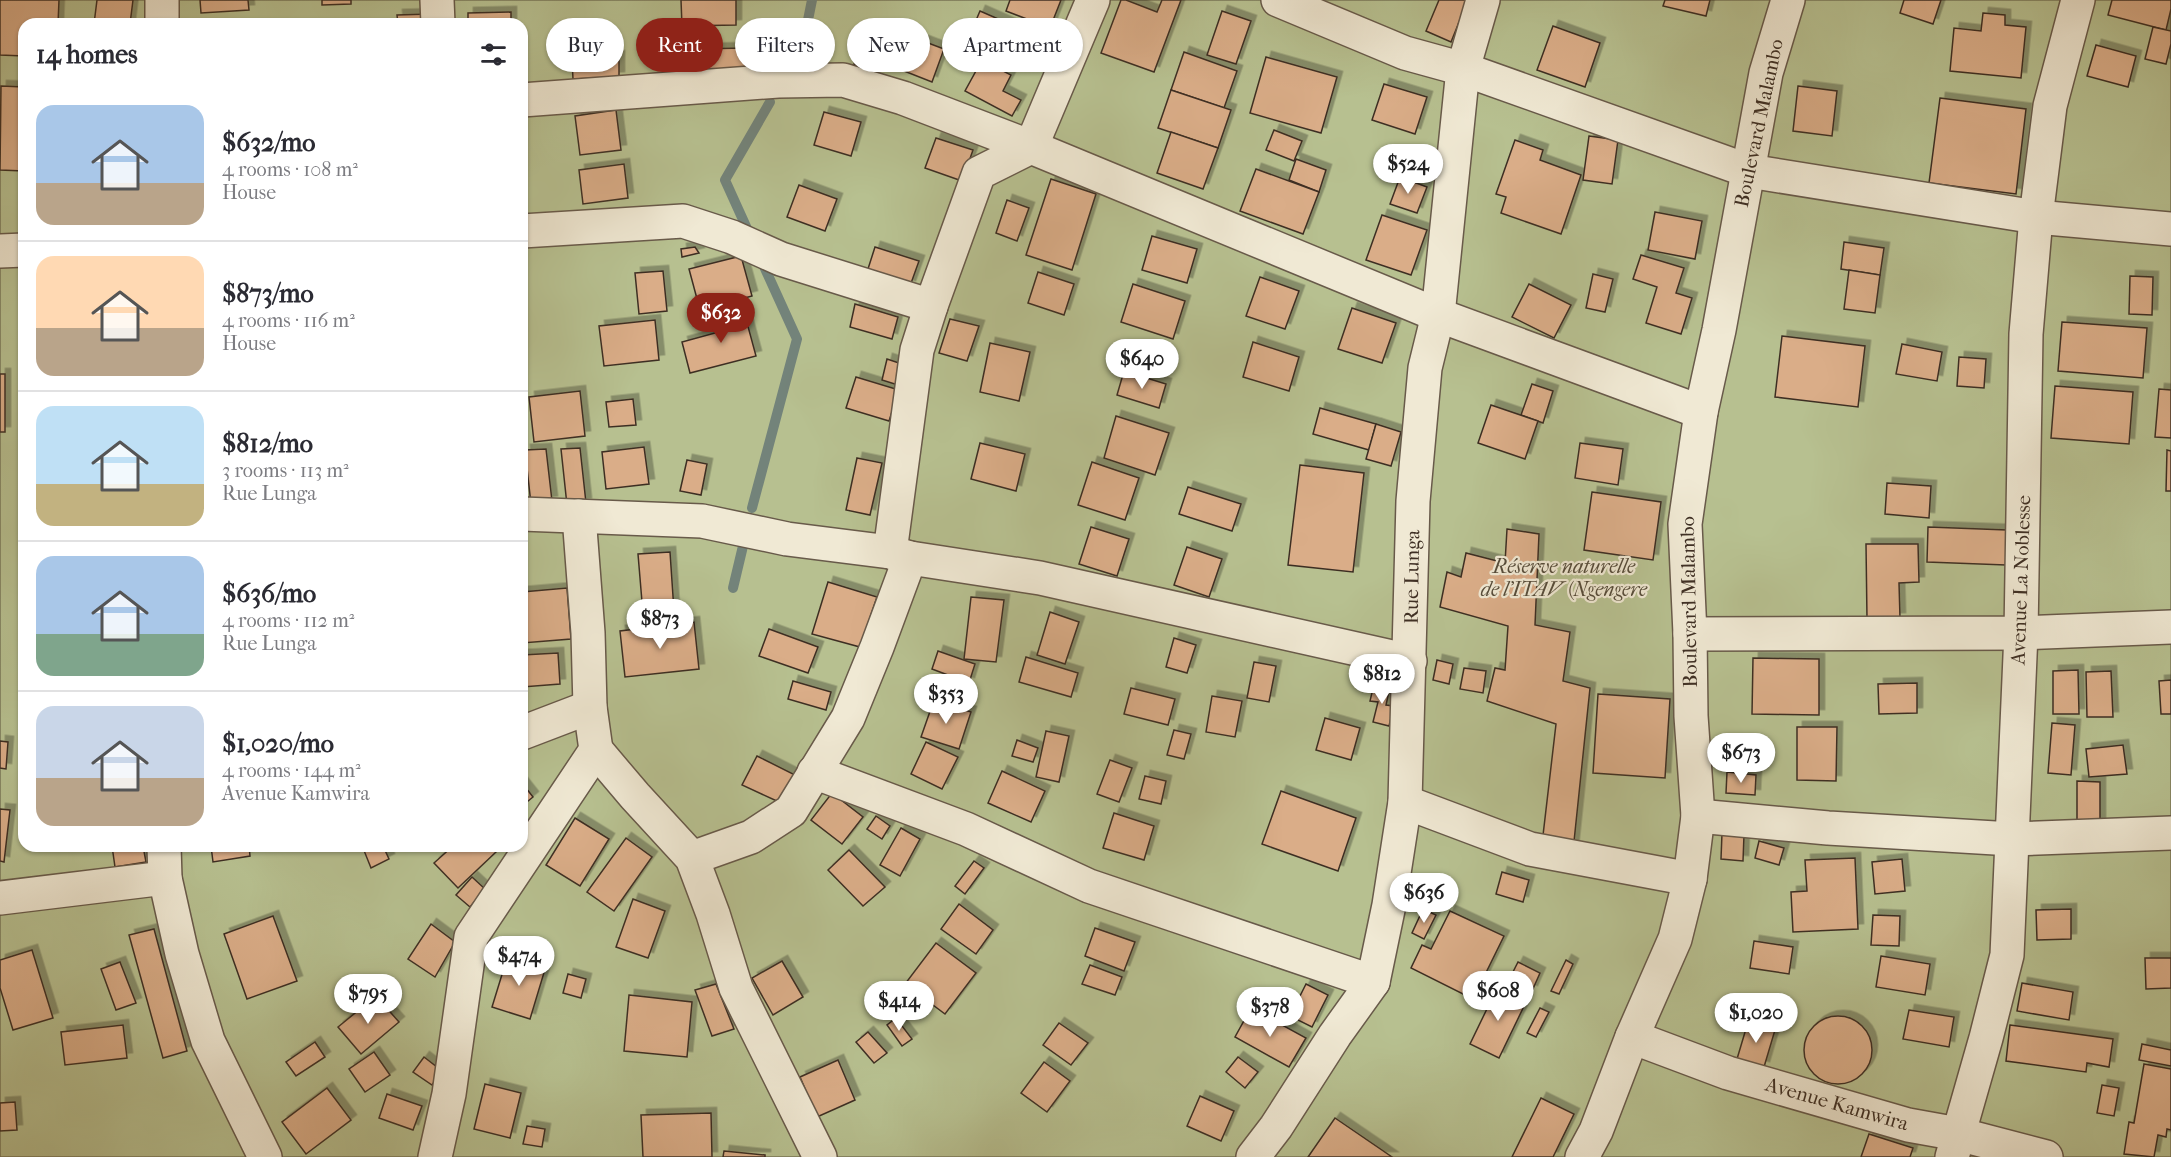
<!DOCTYPE html>
<meta charset="utf-8">
<style>
body{margin:0;font-family:"IM FELL French Canon",serif;background:#f2f2f3;color:#2b2b33;height:100vh;display:flex;flex-direction:column;font-size:22px;white-space:nowrap}
*{box-sizing:border-box;margin:0}
p{font-size:20px;color:#7c7c81}
.icon{flex:none;width:33px;height:33px;fill:none;stroke:currentColor;stroke-width:2;stroke-linecap:round;stroke-linejoin:round}
.map{position:relative;flex:1;overflow:hidden}
.panel{position:absolute;left:18px;top:18px;width:510px;height:834px;display:flex;flex-direction:column;background:#fff;border-radius:18px;box-shadow:0 2px 4px #0004}
.panel>*{flex:none}
.banner{position:absolute;left:546px;top:18px;width:570px;height:54px;display:flex;gap:12px}
.price{position:absolute;translate:-50% -51px;padding:0 14px;border-radius:21px;background:#fff;color:#222;font-size:20px;line-height:39px;filter:drop-shadow(0 2px 3px #0008)}
.price::after{content:'';position:absolute;left:50%;top:36px;width:18px;height:14px;margin-left:-9px;background:inherit;clip-path:polygon(0 0,100% 0,50% 100%)}
.price.current{background:#8f2418;color:#fff}
ul{padding:0;list-style:none}
li{display:flex;align-items:center;gap:18px;height:150px;padding:0 18px}
li+li{border-top:2px solid #e1e1e2}
li span{display:grid;place-items:center;flex:none;width:168px;height:120px;border-radius:18px;color:#555}
li>.icon{margin-inline-start:auto}
span .icon{width:72px;height:72px;fill:#fffc;stroke-width:1}
li b{font-size:26px}
h2{display:flex;justify-content:space-between;align-items:center;height:72px;padding:0 18px;font-size:26px}
.pill{padding:0 21px;border-radius:27px;background:#fff;box-shadow:0 2px 4px #0004;font-size:21px;line-height:54px}
.pill.current{background:#8f2418;color:#fff}
.map>svg:first-child{display:block}
.green{fill:#b7c090;stroke:#7a785a;stroke-width:1.5;fill-rule:evenodd}
.lines{fill:none;stroke-linecap:round;stroke-linejoin:round}
.stream{stroke:#73837a;stroke-width:10}
.building{fill:#daad88;stroke:#3e2f24;stroke-width:1.5;filter:url(#shadow)}
.minor-casing{stroke:#685a4a;stroke-width:36}
.minor{stroke:#f0e9d4;stroke-width:33}
.labels{text-anchor:middle;dominant-baseline:central;stroke-width:4.5;stroke-linejoin:round;paint-order:stroke}
.street-label{font-size:20px;fill:#3e2f24;stroke:#f0e9d4}
.park-label{font-size:20px;font-style:italic;fill:#564c3a;stroke:#f0e9d4}
</style>
<div class="map">
<svg width="2171" height="1157" viewBox="0 0 2171 1157">
<defs>
<filter id="shadow"><feDropShadow dx="5.5" dy="-5.5" stdDeviation="0" flood-color="#0004"/></filter>
</defs>
<rect width="100%" height="100%" fill="#e8ddbd"/>
<filter id="stains"><feTurbulence type="fractalNoise" baseFrequency=".00333" numOctaves="4"/><feColorMatrix values="0 0 0 0 .2 0 0 0 0 .09 0 0 0 0 .02 0 0 0 .5 -.17"/></filter>
<radialGradient id="worn" r=".72"><stop offset=".6" stop-color="#630" stop-opacity="0"/><stop offset="1" stop-color="#630" stop-opacity=".3"/></radialGradient>
<path class="green" d="M0,0H2171V1157H0ZM24,24H522V846H24Z"/>
<g class="lines">
<g class="stream">
<polyline points="790,65 805,35 812,0"/>
<polyline points="749,233 725,180 770,102"/>
<polyline points="752,508 797,339 762,262"/>
<polyline points="733,588 743,546"/>
</g>
</g>
<g class="building">
<polygon points="0,0 59,0 58,24 24,24 24,56 0,55"/>
<polygon points="97,0 133,0 130,24 94,24"/>
<polygon points="200,0 248,0 249,10 201,13"/>
<polygon points="322,0 351,0 351,4 322,5"/>
<polygon points="681,0 736,0 736,25 682,26"/>
<polygon points="1010,0 1061,0 1050,28 1006,11"/>
<polygon points="1121,0 1126,0 1157,12 1162,0 1181,0 1154,72 1101,53"/>
<polygon points="1439,0 1468,0 1451,42 1426,31"/>
<polygon points="1665,0 1710,0 1706,16 1663,6"/>
<polygon points="1904,0 1941,0 1933,24 1900,13"/>
<polygon points="2112,0 2171,0 2171,9 2166,30 2108,15"/>
<polygon points="980,11 1028,32 1016,59 968,39"/>
<polygon points="1222,11 1251,21 1236,64 1207,55"/>
<polygon points="511,12 511,24 468,24 468,13"/>
<polygon points="1983,13 2005,15 2005,25 2026,27 2021,78 1950,71 1954,28 1981,31"/>
<polygon points="430,14 431,24 398,24 397,15"/>
<polygon points="1553,26 1600,43 1585,87 1537,70"/>
<polygon points="2153,27 2171,31 2171,44 2166,64 2145,59"/>
<polygon points="907,35 944,49 932,82 894,67"/>
<polygon points="865,37 887,46 876,73 854,64"/>
<polygon points="2096,45 2136,56 2128,87 2087,76"/>
<polygon points="745,48 746,73 696,74 695,49"/>
<polygon points="1184,52 1237,71 1224,108 1171,90"/>
<polygon points="619,56 619,77 573,79 572,59"/>
<polygon points="1266,57 1337,77 1321,133 1250,113"/>
<polygon points="982,60 1011,75 1003,91 1021,100 1012,116 965,91"/>
<polygon points="1384,84 1427,97 1415,134 1372,120"/>
<polygon points="1,86 24,87 24,171 0,170"/>
<polygon points="1798,86 1837,91 1832,136 1793,131"/>
<polygon points="1171,90 1231,110 1218,148 1158,128"/>
<polygon points="1940,98 2026,109 2016,194 1929,183"/>
<polygon points="616,110 621,150 580,155 575,116"/>
<polygon points="824,112 861,122 851,156 814,145"/>
<polygon points="1274,130 1302,141 1294,161 1266,150"/>
<polygon points="1171,132 1218,148 1203,189 1157,173"/>
<polygon points="1589,136 1618,140 1612,184 1583,180"/>
<polygon points="936,138 973,150 962,181 925,168"/>
<polygon points="1515,140 1543,150 1540,160 1581,175 1561,234 1501,213 1506,197 1496,194"/>
<polygon points="1296,159 1326,170 1319,192 1289,180"/>
<polygon points="624,164 628,198 583,204 579,170"/>
<polygon points="1256,169 1319,192 1303,234 1240,211"/>
<polygon points="1400,177 1427,187 1417,213 1390,204"/>
<polygon points="1051,179 1096,194 1072,270 1026,255"/>
<polygon points="799,185 837,199 825,231 787,217"/>
<polygon points="1007,200 1029,208 1017,241 996,233"/>
<polygon points="1655,212 1702,221 1695,259 1648,250"/>
<polygon points="1382,215 1427,230 1411,275 1366,260"/>
<polygon points="1152,236 1197,249 1187,283 1142,270"/>
<polygon points="1844,242 1884,248 1880,275 1841,269"/>
<polygon points="695,247 699,253 682,257 681,249"/>
<polygon points="875,247 919,261 910,286 867,272"/>
<polygon points="1641,255 1684,268 1676,293 1692,298 1681,334 1646,323 1657,287 1633,279"/>
<polygon points="741,256 752,296 700,310 689,269"/>
<polygon points="1849,270 1880,275 1875,313 1844,309"/>
<polygon points="663,271 667,311 639,314 635,273"/>
<polygon points="1038,272 1074,284 1064,315 1028,303"/>
<polygon points="1593,274 1613,279 1605,312 1586,308"/>
<polygon points="2130,276 2153,277 2152,315 2129,314"/>
<polygon points="1260,277 1299,291 1285,329 1246,316"/>
<polygon points="1133,284 1185,301 1173,339 1121,322"/>
<polygon points="1529,284 1571,305 1554,338 1512,317"/>
<polygon points="855,304 898,317 892,339 850,327"/>
<polygon points="743,308 756,356 690,373 682,342 726,330 721,314"/>
<polygon points="1352,308 1396,323 1382,363 1338,349"/>
<polygon points="950,319 979,326 967,361 939,353"/>
<polygon points="655,320 659,360 604,366 599,326"/>
<polygon points="2062,322 2147,328 2143,378 2058,371"/>
<polygon points="1782,336 1865,346 1858,407 1775,397"/>
<polygon points="1253,342 1299,357 1289,391 1243,377"/>
<polygon points="990,343 1030,352 1019,401 980,392"/>
<polygon points="1902,344 1942,352 1937,381 1896,374"/>
<polygon points="1959,357 1986,359 1984,388 1957,386"/>
<polygon points="887,359 902,364 898,385 882,380"/>
<polygon points="1124,371 1166,384 1159,408 1117,395"/>
<rect x="0" y="374" width="5" height="58"/>
<polygon points="856,377 899,390 889,421 846,408"/>
<polygon points="1532,384 1553,391 1543,423 1521,415"/>
<polygon points="2055,386 2133,392 2129,444 2051,438"/>
<polygon points="2159,389 2171,390 2171,438 2155,437"/>
<polygon points="580,391 585,436 534,442 529,397"/>
<polygon points="633,399 636,425 609,427 606,402"/>
<polygon points="1491,405 1538,421 1525,459 1478,443"/>
<polygon points="1320,408 1376,424 1369,450 1313,434"/>
<polygon points="1116,416 1169,433 1155,475 1104,458"/>
<polygon points="1376,424 1401,432 1391,466 1366,459"/>
<polygon points="980,443 1025,454 1016,491 971,479"/>
<polygon points="1580,443 1623,449 1618,485 1575,478"/>
<polygon points="644,447 649,484 606,489 602,452"/>
<polygon points="580,448 586,503 567,505 561,449"/>
<polygon points="546,449 552,501 531,504 525,450"/>
<polygon points="2167,450 2171,451 2171,491 2166,491"/>
<polygon points="857,458 882,463 870,515 846,510"/>
<polygon points="687,460 707,464 701,495 680,491"/>
<polygon points="1092,462 1139,478 1125,520 1078,505"/>
<polygon points="1300,465 1364,473 1353,572 1288,565"/>
<polygon points="1887,483 1931,486 1929,518 1885,514"/>
<polygon points="1188,487 1241,504 1232,531 1179,514"/>
<polygon points="1592,492 1661,502 1653,560 1584,550"/>
<polygon points="1091,527 1129,539 1117,576 1079,564"/>
<polygon points="1928,527 2007,530 2006,565 1927,562"/>
<polygon points="1507,529 1539,534 1535,625 1570,632 1563,681 1590,688 1573,851 1542,844 1556,724 1487,701 1495,668 1505,670 1508,626 1440,607 1447,572 1461,577 1466,553 1505,563"/>
<polygon points="1866,544 1918,544 1919,582 1899,583 1900,618 1867,619"/>
<polygon points="1187,547 1222,559 1209,597 1174,585"/>
<polygon points="670,552 674,611 643,614 638,554"/>
<polygon points="828,582 877,597 860,647 812,634"/>
<polygon points="567,588 571,639 522,643 522,592"/>
<polygon points="971,597 1004,600 996,662 964,659"/>
<polygon points="1050,612 1079,622 1065,664 1037,655"/>
<polygon points="694,622 699,669 625,677 620,631"/>
<polygon points="769,629 818,647 808,673 759,656"/>
<polygon points="1174,638 1196,645 1187,673 1166,667"/>
<polygon points="938,651 975,664 969,683 932,669"/>
<polygon points="558,653 560,684 522,687 522,655"/>
<polygon points="1026,657 1078,673 1071,697 1019,682"/>
<polygon points="1753,658 1819,659 1819,715 1752,714"/>
<polygon points="1437,660 1453,664 1449,684 1433,680"/>
<polygon points="1254,662 1276,666 1269,702 1247,698"/>
<polygon points="1464,668 1486,671 1483,693 1460,689"/>
<polygon points="2078,670 2079,714 2053,714 2053,671"/>
<polygon points="2111,671 2113,717 2087,717 2086,672"/>
<polygon points="2171,680 2171,714 2161,714 2159,681"/>
<polygon points="793,681 831,692 826,710 788,699"/>
<polygon points="1917,683 1917,713 1879,714 1878,684"/>
<polygon points="1374,684 1390,687 1386,705 1394,706 1389,726 1373,722 1378,702 1370,701"/>
<polygon points="1131,688 1175,699 1168,725 1124,714"/>
<polygon points="1598,694 1670,699 1665,778 1593,773"/>
<polygon points="1212,696 1242,701 1235,737 1206,732"/>
<polygon points="934,700 971,712 959,749 921,737"/>
<polygon points="1325,718 1360,728 1351,760 1316,750"/>
<polygon points="2052,723 2075,725 2071,775 2048,773"/>
<polygon points="1797,727 1837,727 1836,781 1797,780"/>
<polygon points="1174,730 1191,734 1184,759 1167,755"/>
<polygon points="1046,731 1069,736 1059,782 1036,777"/>
<polygon points="1017,740 1038,748 1033,762 1012,756"/>
<polygon points="0,741 8,742 6,769 0,768"/>
<polygon points="926,742 958,757 942,789 911,774"/>
<polygon points="2123,745 2127,774 2089,777 2086,749"/>
<polygon points="757,756 795,775 779,802 742,785"/>
<polygon points="1110,760 1132,768 1119,802 1097,794"/>
<polygon points="1002,771 1045,791 1031,822 988,803"/>
<polygon points="1727,772 1756,775 1755,795 1726,793"/>
<polygon points="1145,776 1166,781 1161,804 1139,799"/>
<polygon points="2077,781 2100,782 2100,824 2077,824"/>
<polygon points="522,783 533,797 522,806"/>
<polygon points="1281,791 1356,818 1338,871 1262,844"/>
<polygon points="832,793 863,817 842,844 811,820"/>
<polygon points="0,809 10,810 4,862 0,861"/>
<polygon points="1114,813 1154,826 1144,860 1103,848"/>
<polygon points="876,816 890,826 882,839 867,829"/>
<polygon points="575,818 609,839 580,886 546,865"/>
<polygon points="901,828 920,839 900,876 880,865"/>
<polygon points="1722,833 1744,835 1743,861 1721,859"/>
<polygon points="626,838 652,857 614,911 587,892"/>
<polygon points="1759,841 1784,848 1779,865 1755,858"/>
<polygon points="112,846 143,846 146,862 115,867"/>
<polygon points="211,846 249,846 250,856 213,862"/>
<polygon points="368,846 383,846 389,859 371,868 363,848"/>
<polygon points="453,846 491,846 496,852 458,888 434,863"/>
<polygon points="849,850 885,887 863,906 828,870"/>
<polygon points="1855,858 1858,929 1793,932 1791,892 1807,891 1805,860"/>
<polygon points="1902,859 1905,891 1875,894 1872,862"/>
<polygon points="974,861 984,868 965,894 955,886"/>
<polygon points="1502,872 1529,880 1523,902 1496,894"/>
<polygon points="472,877 485,889 470,907 456,895"/>
<polygon points="633,899 665,911 648,958 616,947"/>
<polygon points="959,904 993,930 976,954 941,929"/>
<polygon points="1423,909 1436,915 1424,939 1412,933"/>
<polygon points="2071,909 2071,939 2037,940 2036,910"/>
<polygon points="1450,911 1504,936 1473,999 1411,968 1422,945 1431,949"/>
<polygon points="1873,915 1900,916 1899,946 1871,945"/>
<polygon points="273,916 297,981 247,999 224,934"/>
<polygon points="431,924 455,942 435,977 408,959"/>
<polygon points="1095,928 1135,942 1124,971 1085,956"/>
<polygon points="154,929 187,1051 163,1058 129,935"/>
<polygon points="1754,941 1793,947 1789,974 1750,968"/>
<polygon points="936,943 976,973 945,1014 905,984"/>
<polygon points="32,950 53,1018 13,1030 0,988 0,960"/>
<polygon points="508,955 546,966 530,1019 492,1007"/>
<polygon points="1881,956 1930,964 1925,995 1876,987"/>
<polygon points="2145,958 2171,958 2171,988 2146,989"/>
<polygon points="1566,960 1573,964 1559,994 1551,991"/>
<polygon points="782,961 803,997 773,1015 752,978"/>
<polygon points="120,962 136,1003 116,1010 101,969"/>
<polygon points="1518,962 1540,973 1532,991 1509,980"/>
<polygon points="1090,965 1122,977 1115,995 1082,984"/>
<polygon points="568,974 586,979 581,998 563,993"/>
<polygon points="2022,983 2073,992 2069,1020 2017,1011"/>
<polygon points="716,984 734,1029 712,1036 695,990"/>
<polygon points="1306,984 1328,995 1312,1027 1290,1016"/>
<polygon points="1498,986 1527,1000 1499,1058 1470,1044"/>
<polygon points="629,995 692,1002 687,1057 624,1051"/>
<polygon points="376,996 399,1022 361,1054 338,1027"/>
<polygon points="1251,1008 1306,1038 1289,1067 1235,1037"/>
<polygon points="1540,1008 1549,1012 1536,1037 1527,1033"/>
<polygon points="1909,1010 1954,1017 1949,1047 1903,1039"/>
<circle cx="1838" cy="1050" r="34"/>
<polygon points="896,1018 912,1039 902,1046 887,1025"/>
<polygon points="1748,1022 1775,1030 1764,1067 1737,1059"/>
<polygon points="1059,1023 1088,1043 1071,1065 1043,1045"/>
<polygon points="123,1025 127,1058 65,1065 61,1032"/>
<polygon points="2010,1025 2113,1039 2109,1067 2087,1063 2086,1072 2006,1061"/>
<polygon points="868,1032 887,1053 874,1063 856,1042"/>
<polygon points="315,1042 325,1057 296,1076 286,1062"/>
<polygon points="2142,1044 2171,1050 2171,1066 2139,1060"/>
<polygon points="374,1052 390,1075 365,1092 349,1069"/>
<polygon points="424,1057 442,1071 432,1085 413,1072"/>
<polygon points="1238,1057 1258,1072 1245,1088 1226,1072"/>
<polygon points="838,1060 855,1100 817,1117 800,1077"/>
<polygon points="1044,1062 1070,1081 1047,1112 1021,1093"/>
<polygon points="2144,1064 2171,1069 2171,1130 2167,1129 2166,1137 2158,1135 2154,1157 2124,1154 2129,1122 2134,1123"/>
<polygon points="485,1084 521,1093 510,1138 474,1129"/>
<polygon points="2102,1085 2119,1088 2114,1116 2097,1113"/>
<polygon points="327,1088 351,1120 306,1154 282,1122"/>
<polygon points="387,1094 422,1106 413,1130 379,1118"/>
<polygon points="1200,1096 1234,1111 1221,1141 1187,1126"/>
<polygon points="1541,1098 1574,1114 1553,1157 1512,1157"/>
<polygon points="15,1102 17,1130 0,1131 0,1103"/>
<polygon points="711,1113 712,1157 643,1157 641,1115"/>
<polygon points="1335,1118 1392,1157 1308,1157"/>
<polygon points="527,1126 545,1129 542,1147 523,1144"/>
<polygon points="1869,1134 1913,1148 1910,1157 1861,1157"/>
<polygon points="724,1151 765,1155 765,1157 723,1157"/>
</g>
<g class="lines">
<g class="minor-casing">
<g id="minor">
<polyline points="437,0 438,24"/>
<polyline points="1278,0 1405,53 1463,69 1749,171 2036,217 2171,229"/>
<polyline points="162,24 162,0"/>
<polyline points="522,100 778,81 843,80 903,98 1031,147 1438,315 1701,412"/>
<polyline points="522,231 683,221 732,237 781,259 931,306"/>
<polyline points="0,251 24,250"/>
<polyline points="522,514 702,521 787,539 890,552 910,558 1040,578 1410,661"/>
<polyline points="890,552 917,350 931,306 979,173 1031,147 1093,0"/>
<polyline points="1690,634 2021,633 2171,627"/>
<polyline points="522,733 590,707"/>
<polyline points="596,750 635,796 692,858 713,914 736,988 820,1157"/>
<polyline points="814,772 966,829 1089,886 1373,982"/>
<polyline points="1405,802 1530,849 1690,879"/>
<polyline points="1698,816 1828,828 2012,839 2171,833"/>
<polyline points="164,846 165,878 182,954 208,1041 265,1157"/>
<polyline points="692,858 751,837 791,811 848,718 877,647 910,558"/>
<polyline points="0,898 165,878"/>
<polyline points="1632,1037 1728,1073 1908,1125 1958,1134 2046,1157"/>
<polyline points="435,1157 449,1094 471,937 596,750 590,707 588,633 579,516"/>
<polyline points="1253,1157 1276,1127 1335,1035 1373,982 1389,905 1405,802 1413,501 1425,368 1438,315 1463,69 1483,0"/>
<polyline points="1582,1157 1596,1131 1632,1037 1675,939 1690,879 1698,816 1691,716 1690,634 1685,524 1701,412 1719,330 1766,73 1788,0"/>
<polyline points="1952,1157 1986,1038 2007,955 2021,633 2026,334 2036,217 2050,106 2078,0"/>
</g>
</g>
<use href="#minor" class="minor"/>
</g>
<g class="labels">
<g class="street-label">
<text transform="translate(1759 123) rotate(-78)">Boulevard Malambo</text>
<text transform="translate(1412 577) rotate(-89)">Rue Lunga</text>
<text transform="translate(2021 580) rotate(-88)">Avenue La Noblesse</text>
<text transform="translate(1689 602) rotate(-91)">Boulevard Malambo</text>
<text transform="translate(1837 1104) rotate(16)">Avenue Kamwira</text>
</g>
<g class="park-label">
<text x="1564" y="566">Réserve naturelle<tspan x="1564" dy="23">de l'ITAV (Ngengere</tspan></text>
</g>
</g>
<rect width="100%" height="100%" filter="url(#stains)"/>
<rect width="100%" height="100%" fill="url(#worn)"/>
</svg>
<b class="price" style="left:1408px;top:195px">$524</b>
<b class="price current" style="left:721px;top:344px">$632</b>
<b class="price" style="left:1142px;top:390px">$640</b>
<b class="price" style="left:660px;top:650px">$873</b>
<b class="price" style="left:1382px;top:705px">$812</b>
<b class="price" style="left:946px;top:725px">$353</b>
<b class="price" style="left:1741px;top:784px">$673</b>
<b class="price" style="left:1424px;top:924px">$636</b>
<b class="price" style="left:519px;top:987px">$474</b>
<b class="price" style="left:1498px;top:1022px">$608</b>
<b class="price" style="left:368px;top:1025px">$795</b>
<b class="price" style="left:899px;top:1032px">$414</b>
<b class="price" style="left:1270px;top:1038px">$378</b>
<b class="price" style="left:1756px;top:1044px">$1,020</b>
<div class="banner">
<a class="pill">Buy</a>
<a class="pill current">Rent</a>
<a class="pill">Filters</a>
<a class="pill">New</a>
<a class="pill">Apartment</a>
</div>
<section class="panel">
<h2>14 homes<svg class="icon" aria-label="filters" viewBox="0 0 24 24"><path d="M4 7h16M4 17h16"/><circle cx="9" cy="7" r="2"/><circle cx="15" cy="17" r="2"/></svg></h2>
<ul>
<li><span style="background:linear-gradient(#a9c7e8 65%,#b9a48a 0)"><svg class="icon" aria-label="home" viewBox="0 0 24 24"><path d="M3 11l9-7 9 7M6 9v11h12V9"/></svg></span><div><b>$632/mo</b><p>4 rooms · 108 m²</p><p>House</p></div></li>
<li><span style="background:linear-gradient(#ffd9b3 60%,#b9a48a 0)"><svg class="icon" aria-label="home" viewBox="0 0 24 24"><path d="M3 11l9-7 9 7M6 9v11h12V9"/></svg></span><div><b>$873/mo</b><p>4 rooms · 116 m²</p><p>House</p></div></li>
<li><span style="background:linear-gradient(#bfe0f5 65%,#c2b280 0)"><svg class="icon" aria-label="home" viewBox="0 0 24 24"><path d="M3 11l9-7 9 7M6 9v11h12V9"/></svg></span><div><b>$812/mo</b><p>3 rooms · 113 m²</p><p>Rue Lunga</p></div></li>
<li><span style="background:linear-gradient(#a9c7e8 65%,#7fa58c 0)"><svg class="icon" aria-label="home" viewBox="0 0 24 24"><path d="M3 11l9-7 9 7M6 9v11h12V9"/></svg></span><div><b>$636/mo</b><p>4 rooms · 112 m²</p><p>Rue Lunga</p></div></li>
<li><span style="background:linear-gradient(#c9d6e8 60%,#b9a48a 0)"><svg class="icon" aria-label="home" viewBox="0 0 24 24"><path d="M3 11l9-7 9 7M6 9v11h12V9"/></svg></span><div><b>$1,020/mo</b><p>4 rooms · 144 m²</p><p>Avenue Kamwira</p></div></li>
</ul>
</section>
</div>
